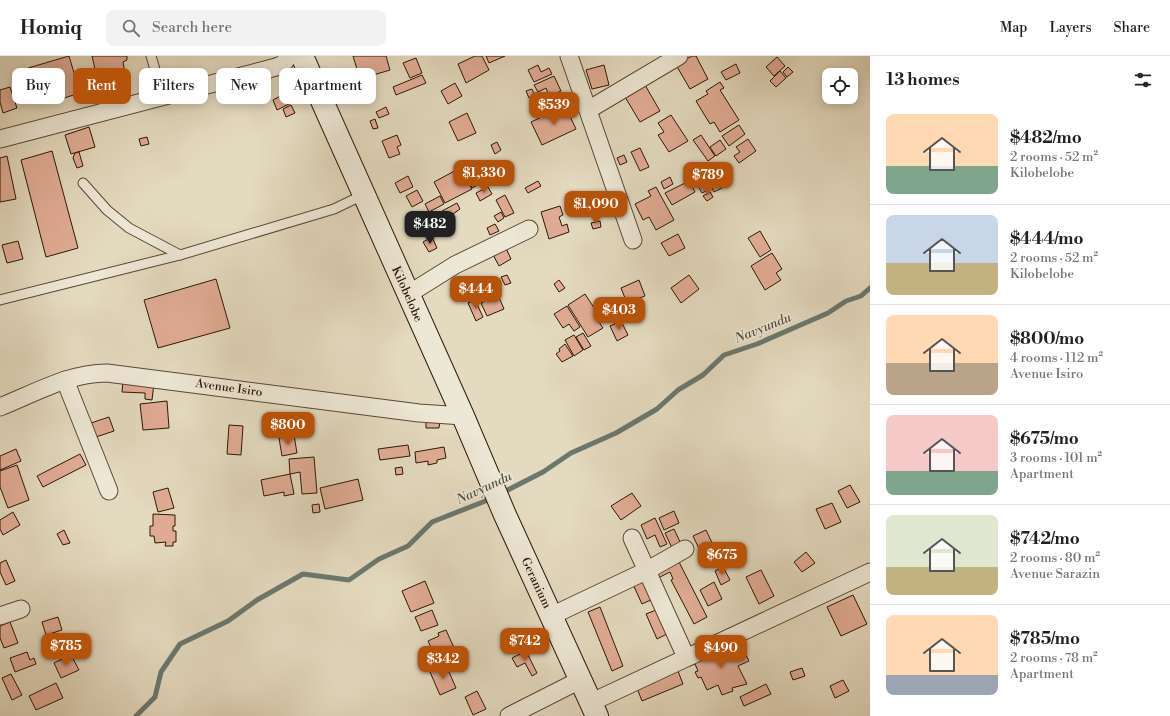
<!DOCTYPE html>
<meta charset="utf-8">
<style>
body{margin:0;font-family:"Libre Bodoni",serif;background:#f2f2f2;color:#202124;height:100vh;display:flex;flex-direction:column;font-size:15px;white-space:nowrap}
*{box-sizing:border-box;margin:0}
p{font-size:13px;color:#757577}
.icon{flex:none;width:22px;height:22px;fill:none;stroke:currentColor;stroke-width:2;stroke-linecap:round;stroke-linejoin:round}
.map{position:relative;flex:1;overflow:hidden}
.sheet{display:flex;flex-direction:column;background:#fff;width:300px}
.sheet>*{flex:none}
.top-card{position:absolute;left:12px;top:12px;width:380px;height:36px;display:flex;gap:8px}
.buttons{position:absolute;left:822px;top:12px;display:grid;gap:8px}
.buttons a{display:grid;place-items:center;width:36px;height:36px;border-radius:8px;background:#fff;box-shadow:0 2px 10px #0003;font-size:20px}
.price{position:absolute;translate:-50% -34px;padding:0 9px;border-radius:8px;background:#b45309;color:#fff;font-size:13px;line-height:26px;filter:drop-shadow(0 1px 2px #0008)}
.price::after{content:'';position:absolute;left:50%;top:24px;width:12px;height:9px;margin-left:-6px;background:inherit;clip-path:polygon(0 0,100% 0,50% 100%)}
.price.selected{background:#222;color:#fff}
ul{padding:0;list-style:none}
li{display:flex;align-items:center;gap:12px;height:100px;padding:0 16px}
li+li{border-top:1px solid #e0e0e0}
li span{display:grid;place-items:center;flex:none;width:112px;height:80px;border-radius:8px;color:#555}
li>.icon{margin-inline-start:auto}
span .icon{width:48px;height:48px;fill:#fffc;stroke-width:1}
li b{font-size:17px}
h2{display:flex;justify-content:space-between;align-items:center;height:48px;padding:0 16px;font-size:17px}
.pill{padding:0 14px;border-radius:8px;background:#fff;box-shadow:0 2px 10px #0003;font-size:14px;line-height:36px}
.pill.selected{background:#b45309;color:#fff}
header{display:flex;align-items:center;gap:24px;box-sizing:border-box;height:56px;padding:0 20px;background:#fff;border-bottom:1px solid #e0e0e0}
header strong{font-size:19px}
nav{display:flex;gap:22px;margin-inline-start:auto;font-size:14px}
.search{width:280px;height:36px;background:#f2f2f2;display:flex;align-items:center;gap:10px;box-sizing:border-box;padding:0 14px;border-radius:8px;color:#757577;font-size:15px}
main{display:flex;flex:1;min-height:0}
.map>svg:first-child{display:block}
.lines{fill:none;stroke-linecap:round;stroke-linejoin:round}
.stream{stroke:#6b786e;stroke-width:5}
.building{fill:#e1ac95;stroke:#2c1605}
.lane-casing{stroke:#5a4734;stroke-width:11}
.street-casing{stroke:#5a4734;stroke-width:19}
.secondary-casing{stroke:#2c1605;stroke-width:24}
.lane{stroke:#ede7d5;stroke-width:9}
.street{stroke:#ede7d5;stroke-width:17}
.secondary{stroke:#ede7d5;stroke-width:22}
.labels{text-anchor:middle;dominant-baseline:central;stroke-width:3;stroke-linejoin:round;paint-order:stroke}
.street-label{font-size:12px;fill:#2c1605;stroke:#ede7d5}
.water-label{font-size:13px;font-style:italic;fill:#514f42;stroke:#ede7d5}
</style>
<header>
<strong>Homiq</strong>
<div class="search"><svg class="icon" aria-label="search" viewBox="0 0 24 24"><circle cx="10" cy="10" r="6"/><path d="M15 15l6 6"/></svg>Search here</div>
<nav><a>Map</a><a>Layers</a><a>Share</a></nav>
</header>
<main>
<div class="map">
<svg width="870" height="660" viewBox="0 0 870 660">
<rect width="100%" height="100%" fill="#e4dabf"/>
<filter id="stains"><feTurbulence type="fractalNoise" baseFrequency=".005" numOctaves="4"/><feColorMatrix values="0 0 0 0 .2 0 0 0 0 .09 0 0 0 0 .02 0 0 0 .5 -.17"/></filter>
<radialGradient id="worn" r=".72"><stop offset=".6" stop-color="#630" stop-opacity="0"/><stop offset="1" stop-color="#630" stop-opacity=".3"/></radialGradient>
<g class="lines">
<g class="stream">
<polyline points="502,437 543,416 571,397 616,377 657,353 678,334 703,319 724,299 757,288 828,257 846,245 861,240 870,232"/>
<polyline points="136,660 155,641 161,616 180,588 228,565 257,544 303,518 349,524 379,503 408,490 432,466 493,442"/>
</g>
</g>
<g class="building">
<polygon points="69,0 80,37 64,42 60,29 24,39 18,15"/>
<polygon points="92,0 127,0 127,4 123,6 126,24 110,28 108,24 102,25 98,13 95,13"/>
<polygon points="353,0 386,0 390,14 360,23"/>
<polygon points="475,0 482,0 489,14 466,27 458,8"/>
<polygon points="486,0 505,0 489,7"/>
<polygon points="692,0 696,0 708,23 690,33 676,9"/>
<polygon points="777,1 785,10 774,20 766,11"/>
<polygon points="416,2 422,17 410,22 403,7"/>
<polygon points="736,8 740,17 726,24 721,16"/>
<polygon points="538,9 541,16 549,12 552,18 534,26 528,14"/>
<polygon points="604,9 609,29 592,33 586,14"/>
<polygon points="788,11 793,16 787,21 783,16"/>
<polygon points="780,15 786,22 776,31 770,25"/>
<polygon points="422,19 426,27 396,39 393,31"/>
<polygon points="554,20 561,35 549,40 546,32 538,36 534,29"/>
<polygon points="358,25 361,32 355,34 352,27"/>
<polygon points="720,26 724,32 720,34 739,64 720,76 714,66 710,68 696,45 708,38 706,35"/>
<polygon points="455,27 462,40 448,48 441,35"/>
<polygon points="645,29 660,55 640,66 625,41"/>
<polygon points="10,31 17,52 3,57 0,46 0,34"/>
<polygon points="532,33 535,40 529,42 526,35"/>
<polygon points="288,36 293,46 277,54 273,44"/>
<polygon points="291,49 295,57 286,61 283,53"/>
<polygon points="565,50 576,73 542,89 531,66"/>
<polygon points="386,51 389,58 379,62 376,56"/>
<polygon points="467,57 476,77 458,85 449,66"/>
<polygon points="671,59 688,85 669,96 658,79 664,76 658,67"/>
<polygon points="375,63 378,72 373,73 370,65"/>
<polygon points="739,69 745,78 729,90 722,80"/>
<polygon points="89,71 95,91 71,98 65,79"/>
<polygon points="397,79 401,89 397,91 400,98 389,102 382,85"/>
<polygon points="701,79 715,100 708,105 693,84"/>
<polygon points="147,81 149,88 141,90 139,83"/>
<polygon points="748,83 756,95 739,107 734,100 740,96 736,91"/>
<polygon points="720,84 726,93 716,100 710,91"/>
<polygon points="497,86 501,94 495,98 491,89"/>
<polygon points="640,92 649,111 640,115 631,96"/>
<polygon points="52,95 78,192 46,201 21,104"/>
<polygon points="79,96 83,110 77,112 73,102 75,97"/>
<polygon points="624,99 627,106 620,109 617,102"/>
<polygon points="7,100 16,143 0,146 0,102"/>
<polygon points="484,105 493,121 472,132 464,116"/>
<polygon points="460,112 472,133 445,147 434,126"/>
<polygon points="714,116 724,131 714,136 712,132 702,137 696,127"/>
<polygon points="408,120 413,131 400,137 395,127"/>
<polygon points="670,121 673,128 664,133 661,126"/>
<polygon points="538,125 541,130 528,137 525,132"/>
<polygon points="689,125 695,136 672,149 665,137"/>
<polygon points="488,131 492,138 480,145 476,137"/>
<polygon points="656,131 674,164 656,174 649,161 643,164 635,148 651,140 648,135"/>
<polygon points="417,134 423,145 412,151 406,140"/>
<polygon points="710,136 713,141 707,145 703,140"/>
<polygon points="505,139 514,157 505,161 496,144"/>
<polygon points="440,140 444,148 429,156 425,148"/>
<polygon points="457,147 460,153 446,163 442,155"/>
<polygon points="560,150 563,159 559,161 562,170 567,168 569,176 549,183 541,156"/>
<polygon points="501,156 504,162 498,166 494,160"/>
<polygon points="437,157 442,166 424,175 419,167"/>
<polygon points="600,165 601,171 593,173 591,167"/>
<polygon points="495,168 499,175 490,179 487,172"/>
<polygon points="760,175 771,194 760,201 748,182"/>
<polygon points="678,178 685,192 669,200 661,187"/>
<polygon points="432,181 437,192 429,196 423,186"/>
<polygon points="18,185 23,203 7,207 2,189"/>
<polygon points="504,188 511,203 499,210 491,195"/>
<polygon points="772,197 782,213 776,217 781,224 765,234 751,210"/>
<polygon points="507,219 511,227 505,229 501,221"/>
<polygon points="689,219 699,233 681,247 671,232"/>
<polygon points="216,223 230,272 158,292 144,244"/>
<polygon points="559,224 565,232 559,236 554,228"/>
<polygon points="639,224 645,240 627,247 621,232"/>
<polygon points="493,229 496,236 484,241 481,234"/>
<polygon points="585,238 600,261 597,263 603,272 588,281 568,249"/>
<polygon points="498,239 504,253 487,260 481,247"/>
<polygon points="475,244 483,261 476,265 468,247"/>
<polygon points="567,250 580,271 574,275 569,268 563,272 554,258"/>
<polygon points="621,265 628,279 617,285 610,270"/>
<polygon points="583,277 591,290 584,294 576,281"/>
<polygon points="574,279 583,294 574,300 565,284"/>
<polygon points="565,288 573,300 562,306 556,298 560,295 559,293"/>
<polygon points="123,325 154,327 152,344 145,343 145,337 122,336"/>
<polygon points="167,345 169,372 143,374 140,348"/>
<polygon points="109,361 114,375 96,381 91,367"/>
<polygon points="426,364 440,364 439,372 426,372"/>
<polygon points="229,369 243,370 241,399 227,398"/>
<polygon points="294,379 297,397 282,400 279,382"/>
<polygon points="408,389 410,400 380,404 378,393"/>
<polygon points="444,391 446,402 437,404 437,407 428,409 428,405 416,407 415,396"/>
<polygon points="16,393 21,405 0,414 0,400"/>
<polygon points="80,398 86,409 43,431 37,420"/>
<polygon points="314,401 317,437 302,438 300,416 290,418 289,403"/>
<polygon points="17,409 29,444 8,452 0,431 0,415"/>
<polygon points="402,411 403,418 396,419 395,412"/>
<polygon points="290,418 294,438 284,440 284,436 264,440 261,424"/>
<polygon points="358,423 363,444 325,453 320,432"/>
<polygon points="850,429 860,446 847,452 838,435"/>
<polygon points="168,432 174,452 158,456 153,436"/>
<polygon points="632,437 641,450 621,464 611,450"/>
<polygon points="832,447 841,466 825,473 816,453"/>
<polygon points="319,448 320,456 313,457 312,449"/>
<polygon points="674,455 679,467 664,474 659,462"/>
<polygon points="13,456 20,469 3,479 0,473 0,464"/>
<polygon points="153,458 175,459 175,470 173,470 173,475 176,475 176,486 173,486 173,490 165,490 166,486 155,487 154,480 150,480 150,470 153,470"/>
<polygon points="655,462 667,488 660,491 655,479 647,483 641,469"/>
<polygon points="674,473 681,488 672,492 665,477"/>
<polygon points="64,474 70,487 63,489 57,478"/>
<polygon points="706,474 715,493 702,499 693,480"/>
<polygon points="806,496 815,507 802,516 794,506"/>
<polygon points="677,502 707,561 694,568 671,524 673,523 670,516 656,523 652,515"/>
<polygon points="6,504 15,525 6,529 0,516 0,507"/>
<polygon points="723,511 730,524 721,529 715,515"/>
<polygon points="761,514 774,540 759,548 746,521"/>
<polygon points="642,519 653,543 642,548 631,524"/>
<polygon points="425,525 434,547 411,556 402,535"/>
<polygon points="714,526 722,543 708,550 700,534"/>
<polygon points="853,539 867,568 841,580 827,551"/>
<polygon points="600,551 623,610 612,615 588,556"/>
<polygon points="432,554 438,569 421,575 415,561"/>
<polygon points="656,554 667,578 657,583 646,558"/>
<polygon points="58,561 62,574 46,579 42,566"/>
<polygon points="10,566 18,587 4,592 0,582 0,570"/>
<polygon points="446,574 455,594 436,602 428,585 439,580 438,577"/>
<polygon points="727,589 732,599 742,595 745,597 749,605 738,610 747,628 732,632 733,635 722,639 718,629 707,634 701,621 698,622 695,616 698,615 695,608 690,610 688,606"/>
<polygon points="526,595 537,617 532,620 525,607 517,611 512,602"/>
<polygon points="27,596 30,604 34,602 36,608 15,616 10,602"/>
<polygon points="71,599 79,614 61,622 54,607"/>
<polygon points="446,609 456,632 440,639 430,616"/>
<polygon points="676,610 683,628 642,645 635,627"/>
<polygon points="802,612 805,620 793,624 790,616"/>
<polygon points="11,618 22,639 12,644 2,622"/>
<polygon points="843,624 849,635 835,642 830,630"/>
<polygon points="56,627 63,642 36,654 29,640"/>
<polygon points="766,628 771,638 744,650 740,641"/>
<polygon points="477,635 486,653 473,659 465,641"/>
</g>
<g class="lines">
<g class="lane-casing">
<g id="lane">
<polyline points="151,0 163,41"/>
<polyline points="83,127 107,154 129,172 180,199"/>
<polyline points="0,244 180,199 334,153 363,139"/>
</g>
</g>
<g class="street-casing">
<g id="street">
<polyline points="569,0 633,184"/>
<polyline points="588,54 679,0"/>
<polyline points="0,83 276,11 283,8 289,0"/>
<polyline points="407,239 455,209 529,173"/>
<polyline points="65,324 109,435"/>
<path d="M0,351C35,337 69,317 107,317L419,357L463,360"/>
<polyline points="632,482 686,601"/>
<polyline points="0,560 21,553"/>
<polyline points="551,560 648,514 685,493"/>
<polyline points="592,646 870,516"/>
<polyline points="509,660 580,624"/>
</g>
</g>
<g class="secondary-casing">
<polyline id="secondary" points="302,0 463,360 505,459 597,660"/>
</g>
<use href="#lane" class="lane"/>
<use href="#street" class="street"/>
<use href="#secondary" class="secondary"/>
</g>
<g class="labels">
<g class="street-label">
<text transform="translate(407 238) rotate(66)">Kilobelobe</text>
<text transform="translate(229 332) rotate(8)">Avenue Isiro</text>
<text transform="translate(536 527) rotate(65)">Geranium</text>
</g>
<g class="water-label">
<text transform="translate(763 272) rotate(-22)">Navyundu</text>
<text transform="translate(484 432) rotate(-25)">Navyundu</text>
</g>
</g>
<rect width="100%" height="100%" filter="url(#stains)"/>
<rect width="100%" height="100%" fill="url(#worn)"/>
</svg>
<div class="buttons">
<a><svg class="icon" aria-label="locate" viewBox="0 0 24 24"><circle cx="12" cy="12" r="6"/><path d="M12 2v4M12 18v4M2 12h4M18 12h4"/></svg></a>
</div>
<b class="price" style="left:554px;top:70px">$539</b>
<b class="price" style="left:484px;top:138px">$1,330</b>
<b class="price" style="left:708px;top:140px">$789</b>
<b class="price" style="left:596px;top:169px">$1,090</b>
<b class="price selected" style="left:430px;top:189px">$482</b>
<b class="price" style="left:476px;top:254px">$444</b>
<b class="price" style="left:619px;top:275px">$403</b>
<b class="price" style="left:288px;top:390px">$800</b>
<b class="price" style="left:722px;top:520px">$675</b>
<b class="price" style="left:525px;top:606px">$742</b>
<b class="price" style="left:66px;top:611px">$785</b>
<b class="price" style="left:721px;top:613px">$490</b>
<b class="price" style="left:443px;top:624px">$342</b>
<div class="top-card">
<a class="pill">Buy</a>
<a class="pill selected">Rent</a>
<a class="pill">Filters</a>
<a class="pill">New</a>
<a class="pill">Apartment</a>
</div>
</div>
<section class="sheet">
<h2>13 homes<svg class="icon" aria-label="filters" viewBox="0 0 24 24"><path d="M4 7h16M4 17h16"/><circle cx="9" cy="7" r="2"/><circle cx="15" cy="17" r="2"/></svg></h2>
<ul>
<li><span style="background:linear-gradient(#ffd9b3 65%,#7fa58c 0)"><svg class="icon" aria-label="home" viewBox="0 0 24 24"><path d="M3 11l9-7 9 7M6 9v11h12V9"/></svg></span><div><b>$482/mo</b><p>2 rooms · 52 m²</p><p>Kilobelobe</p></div></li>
<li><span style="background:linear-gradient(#c9d6e8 60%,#c2b280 0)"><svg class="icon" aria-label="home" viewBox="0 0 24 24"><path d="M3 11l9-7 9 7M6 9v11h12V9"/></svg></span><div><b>$444/mo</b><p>2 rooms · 52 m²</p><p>Kilobelobe</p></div></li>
<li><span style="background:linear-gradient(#ffd9b3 60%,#b9a48a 0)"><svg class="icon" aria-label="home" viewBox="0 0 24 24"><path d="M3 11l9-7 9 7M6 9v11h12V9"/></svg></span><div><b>$800/mo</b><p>4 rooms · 112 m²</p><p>Avenue Isiro</p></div></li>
<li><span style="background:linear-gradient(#f6c9c9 70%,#7fa58c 0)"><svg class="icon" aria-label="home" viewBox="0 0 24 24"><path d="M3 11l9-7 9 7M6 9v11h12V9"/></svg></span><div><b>$675/mo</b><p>3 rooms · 101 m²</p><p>Apartment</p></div></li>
<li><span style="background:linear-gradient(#dfe7d0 65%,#c2b280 0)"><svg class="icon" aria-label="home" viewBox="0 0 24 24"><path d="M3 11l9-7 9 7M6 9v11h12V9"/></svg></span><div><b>$742/mo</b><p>2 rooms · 80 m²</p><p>Avenue Sarazin</p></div></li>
<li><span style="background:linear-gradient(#ffd9b3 75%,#9aa5b1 0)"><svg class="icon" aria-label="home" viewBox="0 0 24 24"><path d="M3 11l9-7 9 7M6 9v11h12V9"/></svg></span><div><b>$785/mo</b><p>2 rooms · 78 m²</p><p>Apartment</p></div></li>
</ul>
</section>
</main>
